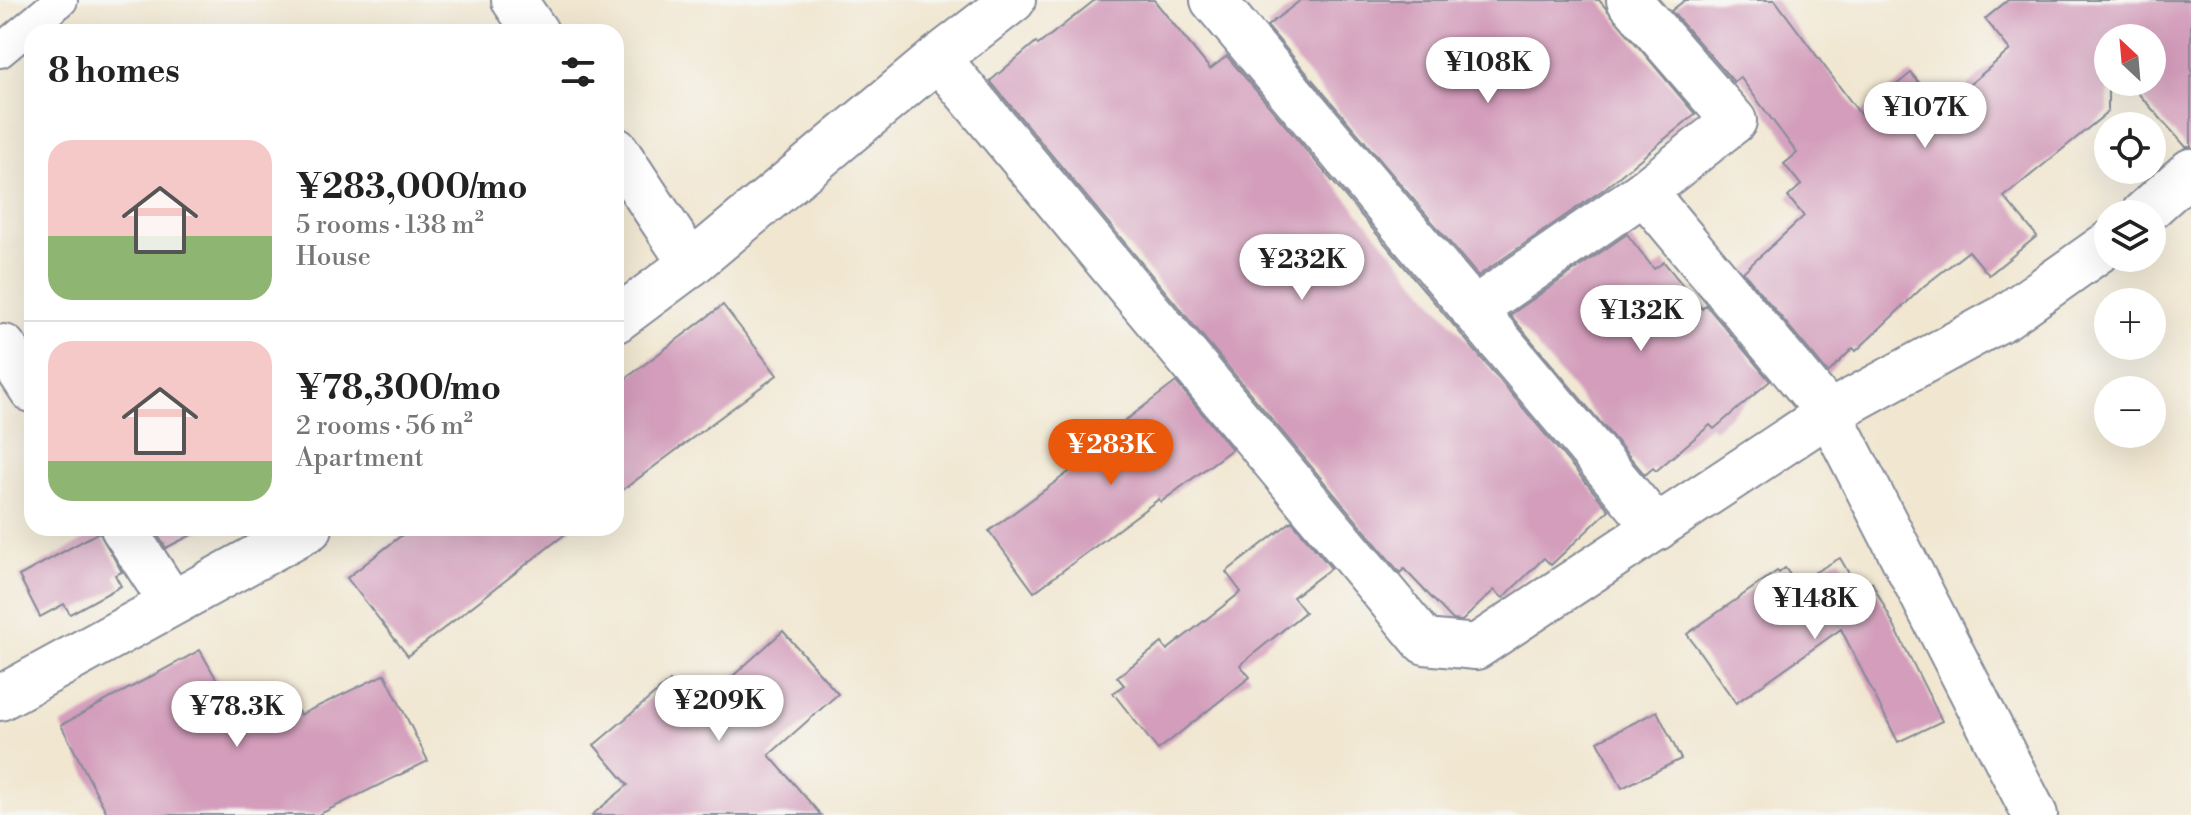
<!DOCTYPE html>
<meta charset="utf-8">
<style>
body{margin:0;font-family:"Libre Bodoni",serif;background:#f6f6f6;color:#222;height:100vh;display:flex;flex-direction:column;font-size:30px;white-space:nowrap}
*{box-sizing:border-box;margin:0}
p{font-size:26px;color:#767676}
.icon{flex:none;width:44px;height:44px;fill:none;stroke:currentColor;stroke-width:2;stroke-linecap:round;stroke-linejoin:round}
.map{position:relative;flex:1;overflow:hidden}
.drawer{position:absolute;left:24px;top:24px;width:600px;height:512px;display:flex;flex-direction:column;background:#fff;border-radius:24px;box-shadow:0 8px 32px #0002}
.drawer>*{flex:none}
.needle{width:52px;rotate:334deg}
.buttons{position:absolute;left:2094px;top:24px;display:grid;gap:16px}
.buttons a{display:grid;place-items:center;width:72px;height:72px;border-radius:50%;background:#fff;box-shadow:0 8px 32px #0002;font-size:40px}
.price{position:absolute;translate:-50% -68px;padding:0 18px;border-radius:28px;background:#fff;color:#222;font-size:26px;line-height:52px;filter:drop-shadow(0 2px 4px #0008)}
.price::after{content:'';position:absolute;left:50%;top:48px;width:24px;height:18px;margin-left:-12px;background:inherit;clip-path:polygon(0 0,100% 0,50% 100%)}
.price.current{background:#ea580c;color:#fff}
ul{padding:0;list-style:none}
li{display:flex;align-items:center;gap:24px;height:200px;padding:0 24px}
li+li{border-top:2px solid #e0e0e0}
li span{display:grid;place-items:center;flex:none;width:224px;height:160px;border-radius:24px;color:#555}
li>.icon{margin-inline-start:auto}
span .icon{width:96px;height:96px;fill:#fffc;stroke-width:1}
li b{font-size:34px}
h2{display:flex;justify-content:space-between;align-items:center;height:96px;padding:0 24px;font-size:34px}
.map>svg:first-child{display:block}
.building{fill:#d39dbb}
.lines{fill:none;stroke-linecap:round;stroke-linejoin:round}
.lane-casing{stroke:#868b98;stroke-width:36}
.street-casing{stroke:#868b98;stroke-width:48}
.lane{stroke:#fff;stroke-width:32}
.street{stroke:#fff;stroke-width:44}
</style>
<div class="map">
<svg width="2191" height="815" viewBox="0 0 2191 815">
<rect width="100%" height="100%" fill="#f6f6f2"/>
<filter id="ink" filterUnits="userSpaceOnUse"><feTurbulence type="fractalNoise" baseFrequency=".0125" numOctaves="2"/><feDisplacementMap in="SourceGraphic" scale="16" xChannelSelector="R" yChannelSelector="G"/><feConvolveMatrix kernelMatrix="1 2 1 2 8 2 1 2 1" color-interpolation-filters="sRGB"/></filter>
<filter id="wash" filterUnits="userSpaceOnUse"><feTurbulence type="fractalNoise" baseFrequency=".006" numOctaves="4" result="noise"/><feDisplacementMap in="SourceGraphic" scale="32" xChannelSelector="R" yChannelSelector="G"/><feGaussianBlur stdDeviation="1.8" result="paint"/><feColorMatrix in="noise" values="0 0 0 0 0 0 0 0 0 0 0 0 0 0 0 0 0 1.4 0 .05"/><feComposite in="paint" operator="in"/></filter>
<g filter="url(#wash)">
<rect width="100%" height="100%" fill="#f1e7d1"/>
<g id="blocks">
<g class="building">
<polygon points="1095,0 1154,0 1210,69 1227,56 1609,510 1551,565 1544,558 1503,598 1494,590 1462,621 1453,620 1404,569 1400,573 990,81 1036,42 1038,45"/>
<polygon points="1301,0 1599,0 1695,114 1604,189 1478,276 1267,26"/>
<polygon points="1685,0 1775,0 1860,114 1911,73 1941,109 2010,50 1985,19 2008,0 2191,0 2191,147 2186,147 2128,82 2152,82 2152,38 2108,38 2108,112 2004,197 2037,236 1989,275 1969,251 1924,286 1856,351 1853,348 1828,373 1743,272 1804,216 1788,197 1801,185 1784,164 1797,153 1740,77 1734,82 1671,11"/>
<polygon points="1627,234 1654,269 1664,262 1702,309 1706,305 1770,381 1714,429 1710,425 1656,471 1653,468 1645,475 1510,315"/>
<polygon points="723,305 777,375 616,495 616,386"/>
<polygon points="1176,382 1232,449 1161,502 1159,499 1034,592 989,531 1127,429 1122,423"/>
<polygon points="1292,521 1331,568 1293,597 1305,612 1240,665 1250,677 1158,750 1113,693 1124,685 1117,677 1162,643 1167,650 1241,592 1226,572"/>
<polygon points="153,528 205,528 166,548"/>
<polygon points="411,528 573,528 408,656 347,578"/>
<polygon points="99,532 122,572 115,575 121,586 70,614 64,604 40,617 19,576"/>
<polygon points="1840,558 1858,589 1872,582 1942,721 1898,742 1841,629 1736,703 1687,634 1777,571 1779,573 1785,568 1796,583"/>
<polygon points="783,631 838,694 769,755 821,815 592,815 628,785 594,745 670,681 694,711"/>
<polygon points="200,650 246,732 296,708 300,715 385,674 428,761 318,815 108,815 61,725"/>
<polygon points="1657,711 1681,759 1622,788 1598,741"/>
</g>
</g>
</g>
<g filter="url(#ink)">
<use href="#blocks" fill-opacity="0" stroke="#868b98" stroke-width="2"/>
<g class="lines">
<g class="lane-casing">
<polyline id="lane" points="0,51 61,0"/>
</g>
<g class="street-casing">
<g id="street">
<polyline points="514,0 536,32"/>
<polyline points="1213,0 1657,528"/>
<polyline points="938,58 1013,0"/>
<polyline points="616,150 691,264"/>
<polyline points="1644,192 1829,413 2035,815"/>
<polyline points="2143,214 2191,171"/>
<polyline points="1473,310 1644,192 1734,121 1629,0"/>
<polyline points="616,320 691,264 938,58 1425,642 1476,647 1829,413 2005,317 2108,244"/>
<polyline points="0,348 4,347 32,390"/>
<polyline points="123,528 172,603"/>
<polyline points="0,698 310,528"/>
</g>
</g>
<use href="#lane" class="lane"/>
<use href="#street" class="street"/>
</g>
</g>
</svg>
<div class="buttons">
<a><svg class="needle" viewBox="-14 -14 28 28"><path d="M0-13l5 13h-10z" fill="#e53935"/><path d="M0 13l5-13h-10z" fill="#767676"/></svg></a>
<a><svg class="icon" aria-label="locate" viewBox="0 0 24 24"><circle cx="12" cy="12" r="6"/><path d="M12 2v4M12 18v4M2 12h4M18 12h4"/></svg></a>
<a><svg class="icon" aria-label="layers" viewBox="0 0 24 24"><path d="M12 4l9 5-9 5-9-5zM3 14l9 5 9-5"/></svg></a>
<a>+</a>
<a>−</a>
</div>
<b class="price" style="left:1488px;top:105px">¥108K</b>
<b class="price" style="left:1925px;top:150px">¥107K</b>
<b class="price" style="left:1302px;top:302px">¥232K</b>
<b class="price" style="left:1641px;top:353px">¥132K</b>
<b class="price current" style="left:1111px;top:487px">¥283K</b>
<b class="price" style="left:1815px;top:641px">¥148K</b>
<b class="price" style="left:719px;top:743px">¥209K</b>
<b class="price" style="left:237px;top:749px">¥78.3K</b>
<section class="drawer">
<h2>8 homes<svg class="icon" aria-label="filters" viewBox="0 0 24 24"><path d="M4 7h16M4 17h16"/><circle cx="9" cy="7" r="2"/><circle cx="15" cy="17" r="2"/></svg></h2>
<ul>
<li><span style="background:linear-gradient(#f6c9c9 60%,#8fb573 0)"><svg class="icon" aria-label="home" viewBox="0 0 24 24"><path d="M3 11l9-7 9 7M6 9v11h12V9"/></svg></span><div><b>¥283,000/mo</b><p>5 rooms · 138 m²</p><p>House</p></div></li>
<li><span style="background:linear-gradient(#f6c9c9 75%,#8fb573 0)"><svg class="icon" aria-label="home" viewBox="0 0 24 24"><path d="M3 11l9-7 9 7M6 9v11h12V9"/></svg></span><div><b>¥78,300/mo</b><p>2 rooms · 56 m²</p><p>Apartment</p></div></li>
</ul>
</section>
</div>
